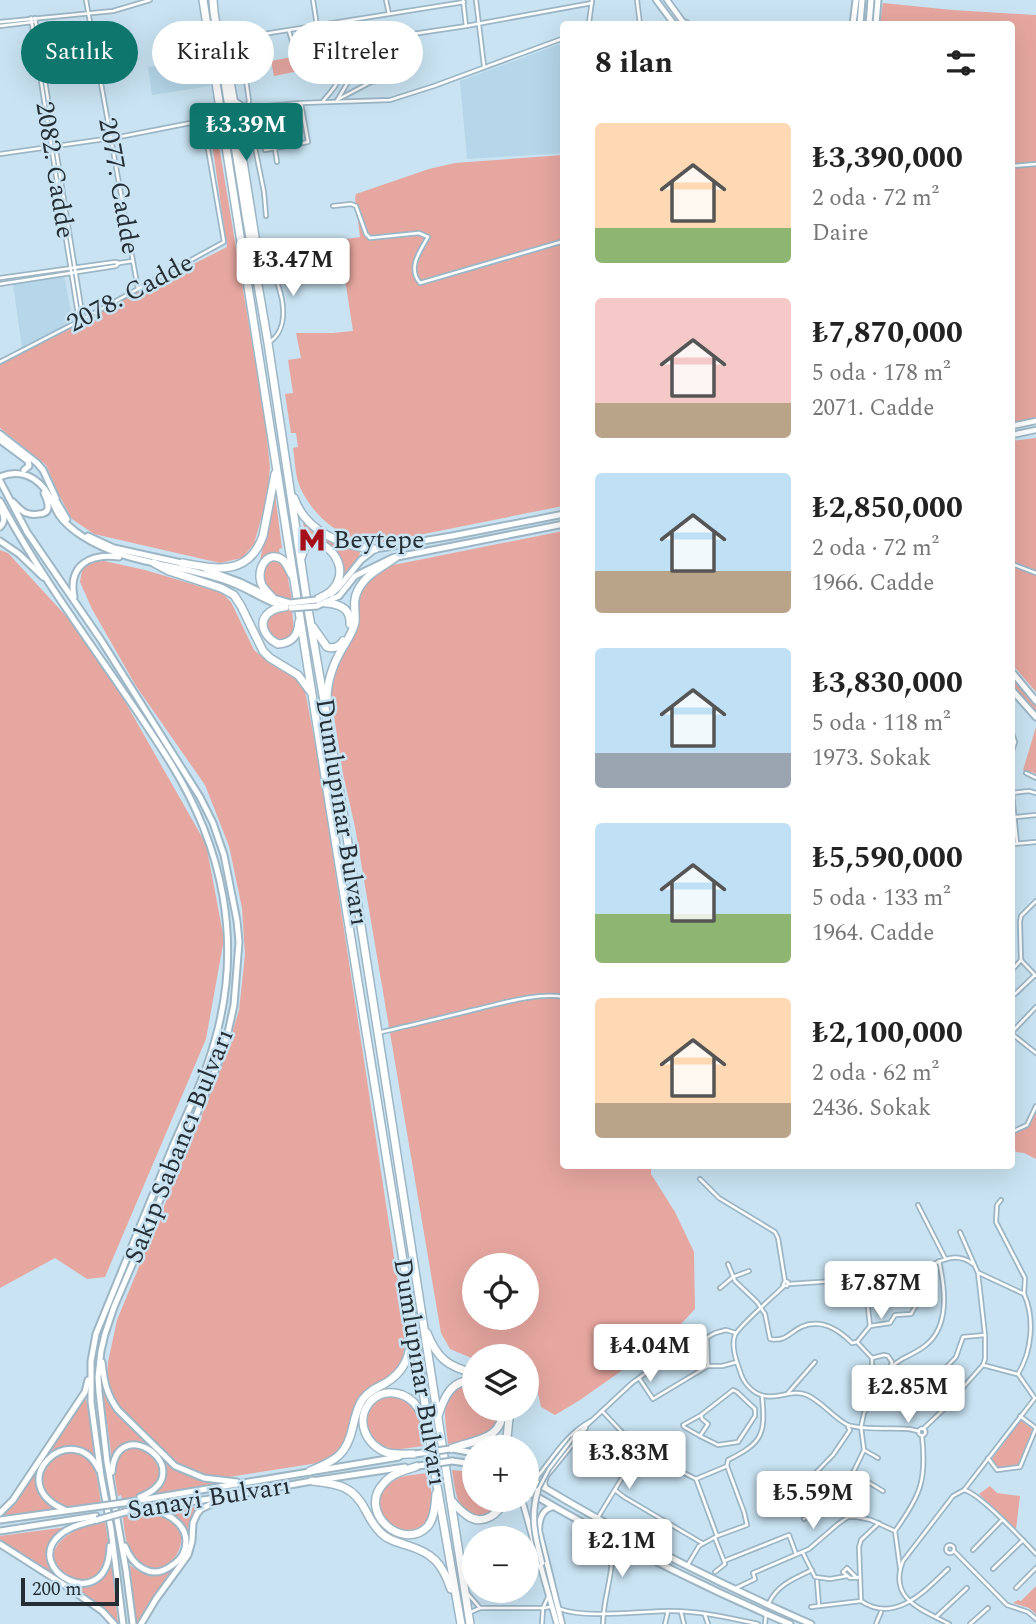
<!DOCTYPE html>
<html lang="tr">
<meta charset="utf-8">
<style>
body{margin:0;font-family:Spectral,serif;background:#f6f6f6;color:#222;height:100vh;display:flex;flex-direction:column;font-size:26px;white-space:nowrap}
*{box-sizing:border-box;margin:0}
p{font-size:23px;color:#767676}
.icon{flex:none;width:38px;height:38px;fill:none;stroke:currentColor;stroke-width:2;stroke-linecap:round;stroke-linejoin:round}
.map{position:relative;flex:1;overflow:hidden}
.panel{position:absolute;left:560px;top:21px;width:455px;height:1148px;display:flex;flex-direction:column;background:#fff;border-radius:7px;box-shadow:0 7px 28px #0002}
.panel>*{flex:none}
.guide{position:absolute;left:21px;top:21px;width:434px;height:63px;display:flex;gap:14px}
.tools{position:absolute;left:462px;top:1253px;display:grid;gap:14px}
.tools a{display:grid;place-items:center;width:77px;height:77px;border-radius:50%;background:#fff;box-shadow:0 7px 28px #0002;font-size:35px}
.scale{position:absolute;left:21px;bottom:18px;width:98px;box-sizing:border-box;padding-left:7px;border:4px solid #242e34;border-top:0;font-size:19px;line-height:24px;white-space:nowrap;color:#242e34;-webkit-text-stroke:5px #c9e3f2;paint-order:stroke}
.price{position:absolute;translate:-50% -60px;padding:0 16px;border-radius:7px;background:#fff;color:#222;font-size:23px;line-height:46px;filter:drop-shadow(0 2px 4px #0008)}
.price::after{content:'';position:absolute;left:50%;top:42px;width:21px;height:16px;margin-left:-10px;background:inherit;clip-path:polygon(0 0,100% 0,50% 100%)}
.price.on{background:#0f766e;color:#fff}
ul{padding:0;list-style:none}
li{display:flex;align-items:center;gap:21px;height:175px;padding:0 35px}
li span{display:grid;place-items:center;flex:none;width:196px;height:140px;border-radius:7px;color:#555}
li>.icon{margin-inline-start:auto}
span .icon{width:84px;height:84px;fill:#fffc;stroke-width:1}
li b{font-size:30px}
h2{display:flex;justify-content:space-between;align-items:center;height:84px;padding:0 35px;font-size:30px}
.chip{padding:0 24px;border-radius:32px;background:#fff;box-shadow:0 7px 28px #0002;font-size:24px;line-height:63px}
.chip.on{background:#0f766e;color:#fff}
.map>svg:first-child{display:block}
.built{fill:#b5d7e9}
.green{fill:#e6a7a0;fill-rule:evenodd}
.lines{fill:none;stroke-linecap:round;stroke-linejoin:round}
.street-casing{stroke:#9db6c5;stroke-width:6}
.secondary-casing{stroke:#9db6c5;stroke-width:8}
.primary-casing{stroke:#9db6c5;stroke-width:9}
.highway-casing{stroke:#9db6c5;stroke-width:10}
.street{stroke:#fff;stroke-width:2.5}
.secondary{stroke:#fff;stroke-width:4.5}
.primary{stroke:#fff;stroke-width:5}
.highway{stroke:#fff;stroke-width:7}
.street-bridge-casing{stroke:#9db6c5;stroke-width:6;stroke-linecap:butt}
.secondary-bridge-casing{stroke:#9db6c5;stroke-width:8;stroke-linecap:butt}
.primary-bridge-casing{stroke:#9db6c5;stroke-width:9;stroke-linecap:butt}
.street-bridge{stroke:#fff;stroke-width:2.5}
.secondary-bridge{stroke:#fff;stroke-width:4.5}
.primary-bridge{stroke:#fff;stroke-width:5}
.labels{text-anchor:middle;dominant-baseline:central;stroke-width:5;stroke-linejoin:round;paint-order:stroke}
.street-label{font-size:26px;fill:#242e34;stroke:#c9e3f2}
.poi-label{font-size:26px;fill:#242e34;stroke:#c9e3f2;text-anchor:start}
</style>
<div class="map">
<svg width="1036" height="1624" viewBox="0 0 1036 1624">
<rect width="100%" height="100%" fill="#c9e3f2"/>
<g class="built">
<polygon points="563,44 563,153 467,159 460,81 557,45"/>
<polygon points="206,59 210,86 152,95 148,67"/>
<polygon points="64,275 73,322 22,348 13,284"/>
</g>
<g class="green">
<polygon points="883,3 952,10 1036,15 1036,418 1012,422 1012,24 880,24"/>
<polygon points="297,56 299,71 274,76 271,61"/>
<polygon points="209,122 215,122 265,421 270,467 267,498 254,544 242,558 220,563 94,534 72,519 59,495 46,465 0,428 0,362 227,247"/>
<path d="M563,155V506L384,542C375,541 365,541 356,539C332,532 310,510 300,487C295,475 295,461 293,448L298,447L296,433H291L285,394L293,393L288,360L301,358L296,333H332L353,331L339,240L360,237L355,198L356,194L429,169L455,163Z"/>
<polygon points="1036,438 1036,692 1012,664 1012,441"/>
<polygon points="275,494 282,548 279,549 280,556 265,557 260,560"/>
<polygon points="305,522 344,546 360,552 359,558 341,580 341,573 325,544 304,546 303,536 306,535 303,523"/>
<path d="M563,531L564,1166H651V1174L675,1212L694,1252L695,1309L668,1338L580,1400L555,1415L541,1407L537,1389L527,1381V1356H474V1359L450,1349L441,1333L355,827L343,774L332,703L331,673L351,638L356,607L363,584L384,568L393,565ZM474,1265H527V1318H474Z"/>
<polygon points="0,550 8,553 67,617 119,691 206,844 224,939 206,1039 105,1277 87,1279 55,1258 0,1288"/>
<polygon points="104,561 145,570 222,593 231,602 254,650 269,663 301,682 305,691 317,753 406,1335 403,1357 393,1374 359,1397 343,1445 333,1456 318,1463 229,1477 216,1477 189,1470 175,1463 145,1433 115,1401 110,1390 107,1376 108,1362 117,1320 222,1066 239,1010 245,955 242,908 229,846 205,785 136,686 92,609 80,582 82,570 90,562"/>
<path d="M278,561L286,568L292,600C273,600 261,585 265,567L271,562Z"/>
<path d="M292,610L294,630L291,638L277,641L266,631C265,612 276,611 292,610Z"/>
<polygon points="1012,676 1036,706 1036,712 1012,686"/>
<polygon points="1036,727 1036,774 1032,772 1029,773 1023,770"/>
<polygon points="1036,1112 1036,1159 1024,1153 1016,1152 1012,1142 1012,1134 1027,1127"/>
<path d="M466,1384H474V1409H500C500,1437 470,1439 448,1444C447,1427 439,1400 455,1388C458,1386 462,1385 466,1384Z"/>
<path d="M102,1386L110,1405L166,1462L191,1477L206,1482L222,1484L151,1496C157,1491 164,1483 163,1472C162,1460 148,1440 134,1444C130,1445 127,1447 124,1449C118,1452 115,1454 112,1460Z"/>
<path d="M388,1396C421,1396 420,1420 423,1446L394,1450L372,1441C362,1419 364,1406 388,1396Z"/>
<path d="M86,1398L96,1460C59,1426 8,1474 55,1510L0,1517L17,1499L83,1399Z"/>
<polygon points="1021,1420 1032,1429 1031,1434 1019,1465 998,1468 992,1459"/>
<path d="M132,1448C151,1448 169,1472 154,1487C146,1495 133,1497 122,1500L121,1495L118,1496C115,1476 108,1456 132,1448Z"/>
<path d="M72,1451C99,1460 97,1478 101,1503L66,1508L49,1499L41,1484L44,1466L58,1454Z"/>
<path d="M452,1470L474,1472V1500H500C492,1518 471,1524 460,1504C455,1495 454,1481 452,1470Z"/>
<path d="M428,1473C429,1483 433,1495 432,1505C427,1548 367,1530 381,1495C384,1487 393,1480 401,1477C409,1475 419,1474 428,1473Z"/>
<polygon points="990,1486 997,1493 1020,1496 1016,1529 979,1494"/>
<path d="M200,1506C185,1520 191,1538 183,1556C180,1564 173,1571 168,1579C157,1593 146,1607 138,1624H136L130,1565C167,1596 208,1542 168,1511Z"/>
<path d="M154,1513C214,1525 160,1601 131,1554C126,1545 124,1528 123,1517L130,1515Z"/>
<path d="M105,1522L109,1546L102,1573C79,1588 65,1582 52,1558C57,1534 83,1526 105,1522Z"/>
<path d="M67,1527C57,1532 43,1545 49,1558C51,1562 57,1567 60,1571C63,1575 67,1580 71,1583C88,1592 105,1578 112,1564L118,1624L106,1612L0,1542V1536Z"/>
<polygon points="1036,1586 1036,1614 1029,1608 1013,1603 1018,1600 1021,1601"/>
</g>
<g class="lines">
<g class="street-casing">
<g id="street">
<polyline points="86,0 138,289"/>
<polyline points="313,0 317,26"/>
<polyline points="386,0 389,14"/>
<polyline points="463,0 466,26 592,3"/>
<polyline points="476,0 484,66"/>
<polyline points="637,0 640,24"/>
<polyline points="31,18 79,321"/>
<polyline points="35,18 83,319"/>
<polyline points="0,22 113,11 150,0"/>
<polyline points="587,24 589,23 592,0"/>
<polyline points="0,26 33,22"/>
<polyline points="289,31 293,44 296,47 307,49 366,41 371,82 337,100"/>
<polyline points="245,37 464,2"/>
<path d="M225,38C236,35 245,40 255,35"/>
<polyline points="366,41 466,26"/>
<polyline points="225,44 239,41 241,38"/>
<polyline points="264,63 244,66 249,101 247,108 264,192 266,216"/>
<polyline points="371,82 408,76"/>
<polyline points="338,99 348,82 352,43"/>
<polyline points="235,100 247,108"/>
<path d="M323,101C344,78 343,74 342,44"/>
<polyline points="301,103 390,100 434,86 564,38"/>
<polyline points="238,112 247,108 301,103 308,142 265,150"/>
<polyline points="272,130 277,162"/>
<polyline points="0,154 119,137 221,117"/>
<polyline points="1012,166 1036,164"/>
<path d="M333,206L351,204L356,206L366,234L370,238L419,233L428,237C420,251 407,268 420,283L564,241"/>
<path d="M261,256C279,274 295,323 271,341"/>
<polyline points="0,278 115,262 119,263 133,261"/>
<polyline points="0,284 116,266 119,263"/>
<polyline points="0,362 83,319 224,242 203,120"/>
<polyline points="1012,564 1036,573"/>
<polyline points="1012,733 1015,742 1012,751"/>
<polyline points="1026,773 1036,778"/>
<polyline points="1015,817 1036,815"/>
<polyline points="1017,843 1012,793 1029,791 1036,793"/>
<polyline points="1012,844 1036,842"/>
<polyline points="1036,901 1021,916 1020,922 1021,960 1036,976"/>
<polyline points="1014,968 1021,960"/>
<polyline points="1015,994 1035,975"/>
<polyline points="1012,1032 1036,1007"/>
<path d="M378,1033C410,1025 442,1018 473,1010C500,1004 536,992 564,997"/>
<polyline points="1012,1034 1036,1053"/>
<polyline points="1012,1132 1027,1125 1036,1106"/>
<polyline points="700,1179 719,1198 775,1232 778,1238 785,1281"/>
<polyline points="1001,1200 997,1205 996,1222 1025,1278 1024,1294"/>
<polyline points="918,1205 945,1258"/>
<path d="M728,1264L735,1281L757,1302L765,1314L770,1339C785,1342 789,1333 801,1327C821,1318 838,1329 852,1343L857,1342L870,1326L865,1280"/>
<path d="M979,1273L1024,1294C1035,1318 1032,1351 1018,1374"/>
<polygon points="785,1281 788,1282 787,1286 783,1285"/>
<path d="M789,1284L896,1277C902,1276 908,1275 913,1273C934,1266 952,1248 973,1264"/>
<path d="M784,1286C775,1295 739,1326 735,1335C731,1346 736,1360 740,1371C743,1383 753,1394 765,1396C780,1399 792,1389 807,1395C822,1402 832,1416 846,1424C855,1430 896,1428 909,1429L918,1431"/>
<polyline points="720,1288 733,1277 749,1271"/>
<polyline points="870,1326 890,1323 895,1315 911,1314 920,1299"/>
<polyline points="707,1338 708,1366"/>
<path d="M857,1342L872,1358V1366L878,1373C887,1371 894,1364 902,1359C910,1355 919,1351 926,1345C950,1326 945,1288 939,1261"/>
<polyline points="872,1358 884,1355 888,1356 892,1362 891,1365"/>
<polyline points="983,1365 1017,1374"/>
<polyline points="908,1371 918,1387 921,1388 936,1383"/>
<polyline points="1018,1374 1034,1397"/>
<polyline points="639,1378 653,1399 708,1366 722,1366 737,1362"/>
<polygon points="733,1390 737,1392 755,1409 755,1416 738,1442 718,1445 700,1436 708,1424 702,1419 701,1415"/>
<polyline points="787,1394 815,1362"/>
<polyline points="953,1398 936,1383 937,1377 956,1357 963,1337 985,1335"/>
<polyline points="602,1411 639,1450 696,1479 717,1536"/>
<polyline points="1020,1416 1036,1428"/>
<circle cx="922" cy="1432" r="3.5"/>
<polyline points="923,1429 943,1410 983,1365 985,1359 985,1335 978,1273 960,1232"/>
<polyline points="700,1436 684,1427 683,1425 701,1415"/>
<polyline points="573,1438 632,1383 657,1365 715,1333 726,1330 736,1333"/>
<polyline points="864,1450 878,1458"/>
<polyline points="988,1458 997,1470 1020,1467 1036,1428"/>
<path d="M727,1466L728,1460C762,1443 766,1435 762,1396"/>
<polyline points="853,1473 883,1491"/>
<path d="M530,1477L538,1476C554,1456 567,1434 590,1421"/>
<polyline points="546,1487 545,1482 547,1476 586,1428"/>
<polyline points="615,1490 624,1497 702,1543"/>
<path d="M964,1490C979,1493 1023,1540 1036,1554"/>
<polyline points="798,1491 833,1455 848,1433 850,1430 848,1427"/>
<polyline points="823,1501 841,1480 851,1475"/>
<polyline points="597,1519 639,1450"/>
<polyline points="804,1519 850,1479 864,1450 861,1427 864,1413 872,1399 872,1395 855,1377"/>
<path d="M879,1523L861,1540L859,1547L861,1601C895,1624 925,1591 948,1569"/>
<polyline points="715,1538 724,1561"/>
<circle cx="950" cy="1549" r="4"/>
<polyline points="973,1550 1002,1520"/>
<polyline points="954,1551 1007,1605 1028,1612 1036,1619"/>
<polyline points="803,1553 815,1577 830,1579 847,1576"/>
<polyline points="687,1566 699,1546 717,1536 747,1525 744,1512 727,1466 696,1479"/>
<path d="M900,1568L895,1531C920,1496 927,1481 922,1436"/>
<polyline points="993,1569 1023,1540"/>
<polyline points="715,1572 725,1564 724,1561 789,1535 796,1554"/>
<polyline points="857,1578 847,1568 843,1572 850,1578 860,1577"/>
<polyline points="817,1581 819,1606 861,1601"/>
<polyline points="736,1588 755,1579 753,1573 809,1549 838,1524 848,1517 857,1517 871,1520 895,1531"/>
<polyline points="1016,1588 1036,1568"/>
<polyline points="468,1594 480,1608"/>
<path d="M769,1603C777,1585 795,1578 812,1570"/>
<polyline points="811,1607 819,1606"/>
<path d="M560,1609C586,1619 642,1611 672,1611C700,1611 730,1618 758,1624"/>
<polyline points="471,1612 480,1608 543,1608 550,1607"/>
<polyline points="681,1612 684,1624"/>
<polyline points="705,1615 708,1624"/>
<polyline points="936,1617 967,1588"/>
<polyline points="542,1624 543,1608 548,1597"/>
<path d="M603,1624C603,1593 617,1570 610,1537"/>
<polyline points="665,1624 668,1611"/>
<polyline points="765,1624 766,1614"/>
<polyline points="876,1624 881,1612"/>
<path d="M949,1624C921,1609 888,1599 903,1561L953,1496L964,1490L1035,1398"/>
<polyline points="970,1624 988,1608"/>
</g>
</g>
<g class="secondary-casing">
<g id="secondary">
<polyline points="656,0 674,24"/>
<polyline points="667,0 683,22"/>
<polyline points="1012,426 1036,421"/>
<polyline points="1012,435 1036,430"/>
<polyline points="522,1500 557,1624"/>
<path d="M553,1507C542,1509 539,1520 539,1531L562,1624"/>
</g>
</g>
<g class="primary-casing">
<g id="primary">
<polyline points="682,22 687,24"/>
<polyline points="853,24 856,0"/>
<polyline points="860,24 862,0"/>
<polyline points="869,24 871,0"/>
<polyline points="876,24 878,0"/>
<polyline points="0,434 37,463 43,470 56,498"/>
<polyline points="0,440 28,461 29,466 24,470"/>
<path d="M0,477C20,468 39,477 49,496C53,502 55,509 59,515C65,524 73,530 82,536C125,564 177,564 224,580C245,586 262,600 282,606"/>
<polyline points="0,481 27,532 101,640 200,797 213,823 224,855 237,921 239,942 234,1005 227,1037 216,1069 114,1307 105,1334 101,1351 98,1377 99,1392 107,1462 126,1570 133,1624"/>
<polyline points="54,497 67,519"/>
<path d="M0,501C49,593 115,674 170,762C223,847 243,942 215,1040C205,1077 187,1113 172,1148C147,1210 121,1272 96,1334L91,1361V1402L101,1476L111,1529L123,1624"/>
<path d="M13,502C17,506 21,511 26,513C29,514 35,515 38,514C53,514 48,502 44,493"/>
<path d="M0,527C6,521 4,516 1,509"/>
<polyline points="88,536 114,548 186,564"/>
<polyline points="0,541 19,554 43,577"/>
<polyline points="205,569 240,582 273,598 290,603"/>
<polyline points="331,594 339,587 361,560 375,549 452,536 564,514"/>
<path d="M74,597C68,565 90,553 119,557"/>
<polyline points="317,606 339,596 355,576 392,558 564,524"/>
<polyline points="1012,672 1036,701"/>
<polyline points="1012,690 1036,717"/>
<path d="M102,1362C104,1380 106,1394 118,1410L175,1466L204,1478L237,1482"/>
<polyline points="453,1449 474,1453"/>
<polyline points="452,1461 474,1464"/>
<path d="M112,1472C117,1409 203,1472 140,1497"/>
<path d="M527,1477C618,1533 713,1581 811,1624"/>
<path d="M527,1491C611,1540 700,1586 790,1624"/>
<polyline points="123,1503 399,1457"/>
<path d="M65,1510C0,1482 74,1416 99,1470"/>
<polyline points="125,1512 229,1496 312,1481 405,1467"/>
<polyline points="0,1513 13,1500 85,1392 88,1380"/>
<polyline points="0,1520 94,1507"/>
<path d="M97,1520C85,1523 71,1526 61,1534C19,1568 108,1619 110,1546"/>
<polyline points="0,1531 96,1516"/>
<polyline points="0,1544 69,1588 102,1611 114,1624"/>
<path d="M125,1546C132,1565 151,1581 171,1566C176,1563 180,1559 183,1554C194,1529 171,1512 149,1510"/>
<polyline points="141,1624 156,1599 188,1555 192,1541 193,1523 197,1514 201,1509 220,1500"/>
</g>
</g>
<g class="highway-casing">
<g id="highway">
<polyline points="203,0 331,815 413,1322 437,1486 461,1624"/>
<polyline points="213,0 214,12 246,215 268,343 308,609 340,793 378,1033 470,1624"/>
<polyline points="220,26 233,98 258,256"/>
<path d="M294,498C306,532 342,546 375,549"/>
<path d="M301,558L305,547L315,542C337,548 349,573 331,591C327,595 321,597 316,600"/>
<polyline points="154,563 169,571 221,588 234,595 241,606 263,651 270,658 298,675 310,691"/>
<path d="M182,563C216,569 248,577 263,536L275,474"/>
<path d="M273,598C269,594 265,590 262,585C255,571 267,548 283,560C287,564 289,570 292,575"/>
<path d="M326,603C339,604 351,608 350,624"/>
<path d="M285,607C282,607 275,609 273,610C255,620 264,637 278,644C293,643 298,635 299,622"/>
<path d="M313,627L327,647C333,649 340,647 343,641"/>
<path d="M327,699C327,680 333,664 343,647C348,639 353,632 355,622C356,611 352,601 358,590C366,574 381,568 395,558"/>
<path d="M427,1333C437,1358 448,1367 474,1373"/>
<path d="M438,1416C444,1397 451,1380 474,1380"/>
<polyline points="506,1447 510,1409"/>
<path d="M450,1449C474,1439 502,1442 503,1409"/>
<path d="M415,1454C407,1454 397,1455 388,1453C366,1446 354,1420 371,1401C385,1387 408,1392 418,1408C421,1412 423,1418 425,1423"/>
<path d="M418,1466C406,1470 392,1473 384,1483C356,1512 404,1553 428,1526C435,1517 435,1504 436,1494"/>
<path d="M310,1471C336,1460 347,1455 353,1426C355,1417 357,1408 362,1400C368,1392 376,1388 384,1384C405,1372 410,1356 412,1333"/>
<path d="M312,1481C338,1484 353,1485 366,1511C370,1519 375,1527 381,1533C388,1540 397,1542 406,1545C433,1553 442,1563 451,1589"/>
<path d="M451,1500C456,1506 462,1512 468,1516C483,1526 499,1514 504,1500"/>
</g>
</g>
<use href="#street" class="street"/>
<use href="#secondary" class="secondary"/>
<use href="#primary" class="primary"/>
<use href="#highway" class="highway"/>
<g class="street-bridge-casing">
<polyline id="street-bridge" points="538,1490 549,1469 573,1438"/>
</g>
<g class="secondary-bridge-casing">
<path id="secondary-bridge" d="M538,1490C530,1516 535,1537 542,1563"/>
</g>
<g class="primary-bridge-casing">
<g id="primary-bridge">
<polyline points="290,603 316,600"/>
<polyline points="291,608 317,606"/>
<polyline points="415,1454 450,1449"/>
<polyline points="418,1466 452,1461"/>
<polyline points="94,1507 123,1503"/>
<polyline points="97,1520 125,1512"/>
</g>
</g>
<use href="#street-bridge" class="street-bridge"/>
<use href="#secondary-bridge" class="secondary-bridge"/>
<use href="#primary-bridge" class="primary-bridge"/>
</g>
<defs>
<g id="metro-bare" transform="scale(2.1)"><path d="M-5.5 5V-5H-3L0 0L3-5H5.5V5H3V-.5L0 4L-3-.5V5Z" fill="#a60f1a" stroke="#c9e3f2" stroke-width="2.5" paint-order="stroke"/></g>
</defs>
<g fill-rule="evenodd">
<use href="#metro-bare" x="312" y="540"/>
</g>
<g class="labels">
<g class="street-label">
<text transform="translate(55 170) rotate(81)">2082. Cadde</text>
<text transform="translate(119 186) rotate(80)">2077. Cadde</text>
<text transform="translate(130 293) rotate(-28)">2078. Cadde</text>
<text transform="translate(342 812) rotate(81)">Dumlupınar Bulvarı</text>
<text transform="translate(179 1146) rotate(-68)">Sakıp Sabancı Bulvarı</text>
<text transform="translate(420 1372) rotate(81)">Dumlupınar Bulvarı</text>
<text transform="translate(209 1498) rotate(-9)">Sanayi Bulvarı</text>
</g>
<g class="poi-label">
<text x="333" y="540">Beytepe</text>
</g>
</g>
</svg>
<div class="tools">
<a><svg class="icon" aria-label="locate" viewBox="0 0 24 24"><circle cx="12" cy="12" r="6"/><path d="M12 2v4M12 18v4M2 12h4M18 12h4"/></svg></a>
<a><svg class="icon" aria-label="layers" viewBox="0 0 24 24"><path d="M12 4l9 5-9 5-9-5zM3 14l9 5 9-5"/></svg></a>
<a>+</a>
<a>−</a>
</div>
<div class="scale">200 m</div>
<b class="price on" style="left:246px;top:163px">₺3.39M</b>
<b class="price" style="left:293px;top:298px">₺3.47M</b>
<b class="price" style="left:881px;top:1321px">₺7.87M</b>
<b class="price" style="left:650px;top:1384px">₺4.04M</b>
<b class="price" style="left:908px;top:1425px">₺2.85M</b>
<b class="price" style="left:629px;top:1491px">₺3.83M</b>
<b class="price" style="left:813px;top:1531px">₺5.59M</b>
<b class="price" style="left:622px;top:1579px">₺2.1M</b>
<div class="guide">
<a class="chip on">Satılık</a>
<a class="chip">Kiralık</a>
<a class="chip">Filtreler</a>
</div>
<section class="panel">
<h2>8 ilan<svg class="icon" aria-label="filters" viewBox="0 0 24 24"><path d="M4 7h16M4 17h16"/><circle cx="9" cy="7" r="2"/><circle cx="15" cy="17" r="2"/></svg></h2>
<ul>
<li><span style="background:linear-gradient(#ffd9b3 75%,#8fb573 0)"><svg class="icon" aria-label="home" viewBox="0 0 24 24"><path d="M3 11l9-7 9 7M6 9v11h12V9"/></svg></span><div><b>₺3,390,000</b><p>2 oda · 72 m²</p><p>Daire</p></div></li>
<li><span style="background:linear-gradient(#f6c9c9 75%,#b9a48a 0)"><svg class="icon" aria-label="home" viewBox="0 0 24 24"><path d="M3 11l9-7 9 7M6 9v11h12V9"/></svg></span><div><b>₺7,870,000</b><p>5 oda · 178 m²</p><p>2071. Cadde</p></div></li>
<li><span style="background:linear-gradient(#bfe0f5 70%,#b9a48a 0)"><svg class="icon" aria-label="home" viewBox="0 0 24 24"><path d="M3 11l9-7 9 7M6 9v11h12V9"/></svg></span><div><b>₺2,850,000</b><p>2 oda · 72 m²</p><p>1966. Cadde</p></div></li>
<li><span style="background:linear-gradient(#bfe0f5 75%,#9aa5b1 0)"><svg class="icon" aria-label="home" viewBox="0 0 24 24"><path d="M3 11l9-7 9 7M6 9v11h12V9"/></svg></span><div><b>₺3,830,000</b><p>5 oda · 118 m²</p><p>1973. Sokak</p></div></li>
<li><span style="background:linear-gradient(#bfe0f5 65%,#8fb573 0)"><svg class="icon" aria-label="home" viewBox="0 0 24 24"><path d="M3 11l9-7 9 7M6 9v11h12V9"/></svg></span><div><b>₺5,590,000</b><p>5 oda · 133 m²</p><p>1964. Cadde</p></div></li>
<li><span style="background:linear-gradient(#ffd9b3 75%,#b9a48a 0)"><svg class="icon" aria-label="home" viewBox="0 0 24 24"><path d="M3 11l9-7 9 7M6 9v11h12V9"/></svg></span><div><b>₺2,100,000</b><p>2 oda · 62 m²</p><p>2436. Sokak</p></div></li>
</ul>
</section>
</div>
